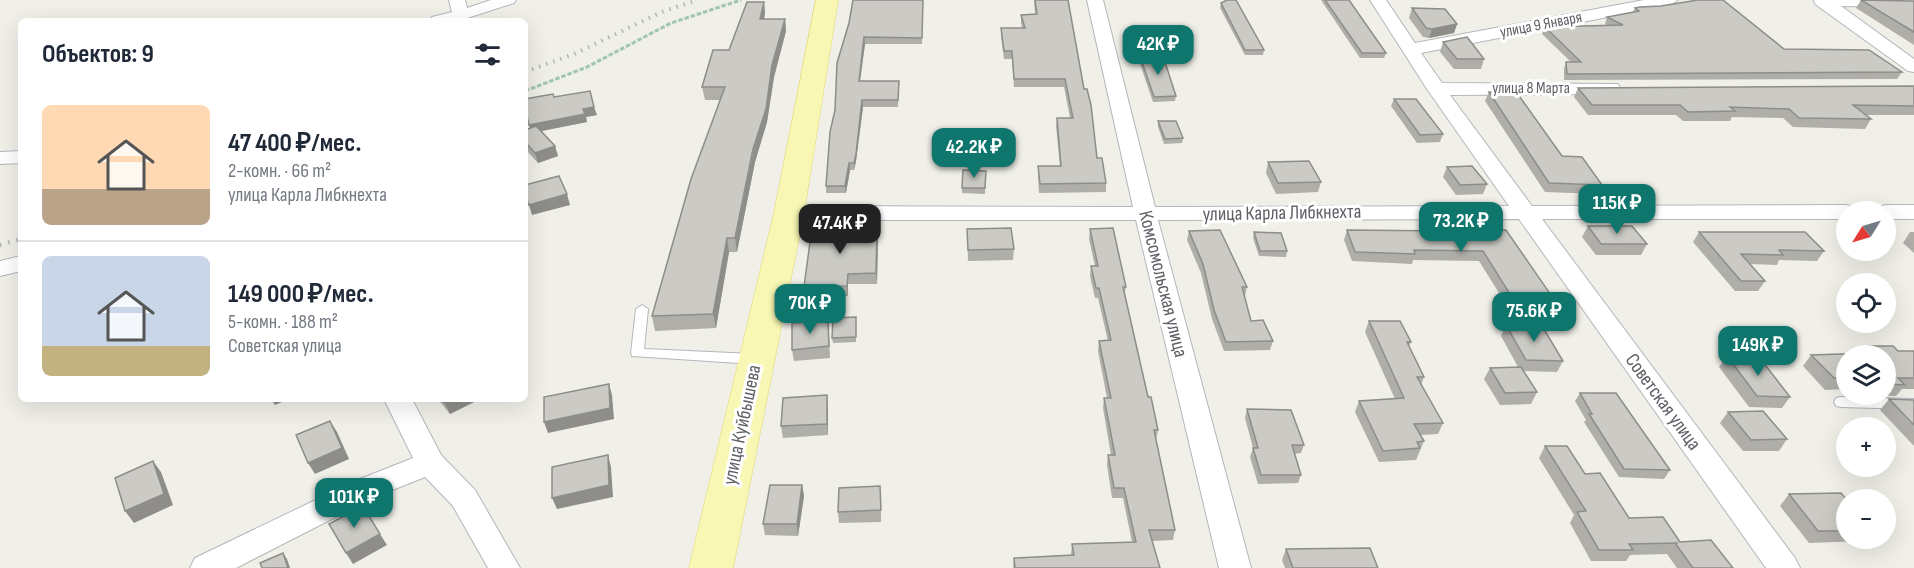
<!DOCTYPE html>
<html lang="ru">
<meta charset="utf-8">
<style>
body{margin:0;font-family:"Sofia Sans Condensed",sans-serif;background:#f6f6f7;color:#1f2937;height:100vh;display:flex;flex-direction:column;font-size:22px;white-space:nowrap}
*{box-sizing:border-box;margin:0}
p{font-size:20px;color:#747a83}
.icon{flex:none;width:33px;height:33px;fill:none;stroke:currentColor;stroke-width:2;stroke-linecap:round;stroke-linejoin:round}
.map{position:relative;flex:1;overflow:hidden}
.panel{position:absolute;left:18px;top:18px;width:510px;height:384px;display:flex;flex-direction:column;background:#fff;border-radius:9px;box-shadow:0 6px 24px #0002}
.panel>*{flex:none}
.needle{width:39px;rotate:233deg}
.buttons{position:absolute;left:1836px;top:201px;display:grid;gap:12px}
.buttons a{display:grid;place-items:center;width:60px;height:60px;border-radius:50%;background:#fff;box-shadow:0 6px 24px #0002;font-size:30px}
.price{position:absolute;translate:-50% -51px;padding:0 14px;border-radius:12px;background:#0f766e;color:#fff;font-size:20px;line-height:39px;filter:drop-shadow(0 2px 3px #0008)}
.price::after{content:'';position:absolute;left:50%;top:36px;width:18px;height:14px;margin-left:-9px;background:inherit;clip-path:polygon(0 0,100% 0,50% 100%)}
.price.active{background:#222;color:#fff}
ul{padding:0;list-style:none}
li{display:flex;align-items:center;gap:18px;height:150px;padding:0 24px}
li+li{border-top:2px solid #e0e1e3}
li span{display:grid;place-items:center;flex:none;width:168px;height:120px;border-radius:9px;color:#555}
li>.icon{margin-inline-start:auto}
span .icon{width:72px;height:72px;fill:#fffc;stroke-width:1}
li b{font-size:26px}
h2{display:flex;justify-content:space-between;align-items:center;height:72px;padding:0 24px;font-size:26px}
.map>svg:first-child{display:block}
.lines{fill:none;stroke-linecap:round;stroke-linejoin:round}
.service-casing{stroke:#b5b6bb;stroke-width:2}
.minor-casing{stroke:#b5b6bb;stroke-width:2}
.primary-casing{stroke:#e5d76b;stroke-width:1}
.path{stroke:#a0c5b1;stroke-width:3;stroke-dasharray:4.5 2;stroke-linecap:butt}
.service{fill:#fff;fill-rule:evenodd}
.minor{fill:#fff;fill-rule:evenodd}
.primary{fill:#f8f8b4;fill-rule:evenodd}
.rail-far1{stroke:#b5b5b6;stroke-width:4;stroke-dasharray:1.5 6;stroke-linecap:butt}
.rail{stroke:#b5b5b6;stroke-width:4.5;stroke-dasharray:1.5 7;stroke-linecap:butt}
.wall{fill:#afaea9}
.shaded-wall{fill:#8e8d89}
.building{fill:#cbcac4;stroke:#8e8d89;stroke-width:1.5}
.labels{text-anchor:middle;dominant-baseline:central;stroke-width:6;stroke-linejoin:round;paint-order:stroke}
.far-street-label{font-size:16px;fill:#5f6166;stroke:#fff}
.street-label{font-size:20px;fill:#5f6166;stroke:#fff}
</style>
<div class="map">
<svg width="1914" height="568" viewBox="0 0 1914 568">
<rect width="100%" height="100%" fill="#f0efe8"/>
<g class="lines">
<g class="service-casing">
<g id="service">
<polygon points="642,305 648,309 644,349 754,354 759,356 761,359 759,362 754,364 632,356 631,353 636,309"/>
<polygon points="1841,397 1914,399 1914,409 1841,407 1836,406 1834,402 1836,398"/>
</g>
</g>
<g class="minor-casing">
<g id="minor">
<polygon points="449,0 465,0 467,8 491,0 516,0 514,3 458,21 430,21 432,17 452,12"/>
<polygon points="1087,0 1103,0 1155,207 1509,206 1427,89 1370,0 1386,0 1415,43 1644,0 1678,0 1670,5 1421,53 1442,83 1618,84 1620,88 1618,92 1611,94 1450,95 1532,206 1846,205 1854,207 1857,212 1846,212 1846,219 1542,219 1795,558 1800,568 1766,568 1519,219 1158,220 1251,568 1219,568 1136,220 789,220 781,218 778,213 781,208 789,206 1133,207"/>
<polygon points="1814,0 1914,0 1914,7 1841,6 1914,59 1914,72 1908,71 1815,4"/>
<polygon points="21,151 21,163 0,164 0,152"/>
<polygon points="1886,205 1914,205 1914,219 1886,219 1886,212 1875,212 1878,207"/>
<polygon points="21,256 21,271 0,276 0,261"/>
<polygon points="384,399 412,399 441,455 475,490 520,568 488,568 453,506 425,477 375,497 236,568 190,568 195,558 355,481 413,458"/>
</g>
</g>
<g class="primary-casing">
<polygon id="primary" points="816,0 838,0 804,213 733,568 689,568 774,213"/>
</g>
<polyline class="path" points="525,91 587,67 671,23 741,0"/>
<use href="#service" class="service"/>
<use href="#minor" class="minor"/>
<use href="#primary" class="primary"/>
<polyline class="rail-far1" points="525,72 574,54 664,11 698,0"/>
<polyline class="rail" points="0,245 21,239"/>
</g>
<g class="wall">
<polygon points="923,0 922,44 865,44 860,81 899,81 898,107 863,107 856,161 854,170 850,170 846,193 826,193 826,186 835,110 849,23"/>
<polygon points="1034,0 1068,0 1097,158 1106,183 1106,192 1039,193 1038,175 1038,166 1060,166 1056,126 1057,118 1070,118 1064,87 1014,87 1012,59 1004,59 1001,36 1001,28 1022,28 1021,22 1021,15 1035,14"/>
<polygon points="1321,0 1349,0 1386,53 1384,58 1360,58"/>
<polygon points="1861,0 1914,1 1914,45 1856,8"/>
<polygon points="764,2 765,14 764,19 785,19 786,31 774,77 767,122 755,162 737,252 729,252 716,328 655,331 652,316 720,100 705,100 702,87"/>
<polygon points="1221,3 1264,50 1263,55 1245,55 1220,8"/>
<polygon points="1412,8 1457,24 1454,33 1429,38 1423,37 1409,18"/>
<polygon points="1635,8 1784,49 1902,72 1897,79 1564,80 1564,69 1566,62 1571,62 1542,34 1545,27 1609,26 1605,24 1607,17 1633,12"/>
<polygon points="1443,42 1484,59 1481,69 1454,69 1440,52"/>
<polygon points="1140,56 1176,96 1175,101 1153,102 1139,61"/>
<polygon points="1914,86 1914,115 1865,115 1871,119 1865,129 1793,127 1783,118 1732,117 1730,121 1683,121 1676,115 1588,115 1574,97 1578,88"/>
<polygon points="1489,92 1562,156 1602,185 1598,194 1545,192 1485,101"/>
<polygon points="554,97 597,115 586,117 587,122 542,131 555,146 558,156 538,163 525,149 525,130 530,128"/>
<polygon points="1394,99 1443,134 1440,142 1417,143 1391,106"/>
<polygon points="1158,121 1183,138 1182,143 1164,144 1158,127"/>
<polygon points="1268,162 1321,182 1318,192 1276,194 1266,173"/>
<polygon points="1447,167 1487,184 1483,194 1456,195 1443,177"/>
<polygon points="963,170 986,171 985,194 962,193"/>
<polygon points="854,226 855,229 878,238 877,284 848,284 848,296 806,298 804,287"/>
<polygon points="1588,226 1647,244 1641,255 1596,255 1582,237"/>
<polygon points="967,229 1014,249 1013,260 968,261"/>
<polygon points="1090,229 1126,287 1124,296 1148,397 1158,430 1156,440 1175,530 1173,540 1152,541 1160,568 1013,568 1014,558 1071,555 1072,544 1132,542 1123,498 1112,498 1107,465 1108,455 1111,455 1103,408 1104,398 1107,398 1098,351 1099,341 1108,341 1098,298 1095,298 1090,276 1091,266 1095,266 1089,239"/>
<polygon points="1347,230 1447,233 1506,230 1553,298 1549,308 1509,309 1479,261 1413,260 1412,264 1352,261 1344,240"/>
<polygon points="1189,231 1247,287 1245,296 1244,296 1251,321 1273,341 1270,350 1224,351 1212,319 1201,273 1187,240"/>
<polygon points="1254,232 1287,251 1286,257 1259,256 1253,238"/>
<polygon points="1699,232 1824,251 1817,261 1779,260 1777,265 1750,264 1765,281 1758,291 1735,291 1693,242"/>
<polygon points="1910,232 1914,232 1914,253 1903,243"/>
<polygon points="856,317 856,342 833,343 832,338"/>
<polygon points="1369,321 1411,342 1409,346 1424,377 1421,385 1443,423 1438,434 1420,435 1424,441 1416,460 1379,462 1355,412 1359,401 1395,399 1365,332"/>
<polygon points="1506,325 1563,361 1557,372 1523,371 1537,392 1531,404 1500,405 1484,379 1490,368 1518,367 1501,336"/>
<polygon points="829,332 830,358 794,361 792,350"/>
<polygon points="1866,346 1898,351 1914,351 1914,389 1902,389 1896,396 1866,395 1865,394 1886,394 1886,356 1846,356 1846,389 1825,390 1803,366 1811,355 1861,353"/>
<polygon points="1727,356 1790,397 1782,408 1749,407 1719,367"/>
<polygon points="1580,393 1670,470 1664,479 1619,477 1584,422 1586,420 1575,401"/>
<polygon points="438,399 480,399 450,414"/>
<polygon points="1889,399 1914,400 1914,446 1880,410"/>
<polygon points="828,407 828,435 783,438 781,426"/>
<polygon points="1247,409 1304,445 1301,453 1294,454 1301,475 1298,483 1258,484 1250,457 1253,448 1245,418"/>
<polygon points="1728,412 1787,439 1779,451 1743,451 1720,423"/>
<polygon points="1545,446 1585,474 1629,518 1733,568 1677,568 1667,554 1630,555 1626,561 1591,561 1570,523 1574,515 1539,458"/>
<polygon points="802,485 804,496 798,536 765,535 763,524"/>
<polygon points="1789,494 1847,500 1846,538 1865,538 1862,541 1809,543 1780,506"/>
<polygon points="881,498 881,522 839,523 838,512"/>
<polygon points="1286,549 1378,568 1285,568 1282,560"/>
</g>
<g class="shaded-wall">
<polygon points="764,2 765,14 761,31 760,19"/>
<polygon points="785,19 786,31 774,77 767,122 755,162 737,252 735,238 772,65"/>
<polygon points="1457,24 1454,33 1429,38 1432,29"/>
<polygon points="864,37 865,44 859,88 859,81"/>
<polygon points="862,100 863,107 856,161 854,170 854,163"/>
<polygon points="594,107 597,115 586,117 587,122 531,133 529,125 583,109"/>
<polygon points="555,146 558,156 538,163 535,153"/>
<polygon points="849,163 850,170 846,193 845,186"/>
<polygon points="567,194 570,205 532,215 529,205"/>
<polygon points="877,228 878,238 877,284 876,273"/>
<polygon points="727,238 729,252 716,328 713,314"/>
<polygon points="848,274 848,296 847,286"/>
<polygon points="609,384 612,395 614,419 548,433 544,422"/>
<polygon points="827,395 828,407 828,435 827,424"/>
<polygon points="271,399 289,399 275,405"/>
<polygon points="453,399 480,399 450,414 445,403"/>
<polygon points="330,421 337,432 349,459 315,474 308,463"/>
<polygon points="608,455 611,467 613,497 557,509 552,498"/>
<polygon points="153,461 161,472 173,505 134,523 125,511"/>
<polygon points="802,485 804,496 798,536 797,524"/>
<polygon points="380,534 387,545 353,564 346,553"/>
<polygon points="283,553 287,559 290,568 288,568"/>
</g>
<g class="building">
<polygon points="853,0 923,0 922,38 864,37 859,81 899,81 898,100 862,100 856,154 854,163 849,163 845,186 826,186 830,132 835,110 837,63 849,23"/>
<polygon points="1035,0 1068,0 1084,89 1087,89 1091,105 1097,158 1102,158 1106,183 1040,184 1038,166 1061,166 1057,118 1073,118 1065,79 1014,79 1012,51 1004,51 1001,28 1025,28 1021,15 1037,14"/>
<polygon points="1227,0 1236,0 1264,50 1245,50 1221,3"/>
<polygon points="1325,0 1349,0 1386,53 1362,53"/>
<polygon points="1698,0 1723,0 1784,49 1869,50 1902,72 1567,74 1566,62 1581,62 1545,27 1623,25 1607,17 1639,11 1635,8 1640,7 1661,6"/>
<polygon points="1861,0 1914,1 1914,32"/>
<polygon points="747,2 764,2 760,19 785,19 772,65 766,109 753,149 735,238 727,238 713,314 652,316 691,179 725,87 702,87 713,50 729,50"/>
<polygon points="1412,8 1445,9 1457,24 1432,29 1426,28"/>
<polygon points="1467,37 1484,59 1457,59 1443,42"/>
<polygon points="1140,56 1163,56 1176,96 1154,97"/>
<polygon points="1914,86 1914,106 1853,105 1871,119 1799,118 1789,109 1730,107 1735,111 1688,112 1680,105 1592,105 1578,88"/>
<polygon points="590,91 594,107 583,109 585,114 529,125 525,108 525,99 553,94 554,97"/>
<polygon points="1489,92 1517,93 1562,156 1582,157 1602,185 1549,183"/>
<polygon points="1394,99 1416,99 1443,134 1420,135"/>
<polygon points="1158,121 1176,121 1183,138 1165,139"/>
<polygon points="536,126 555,146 535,153 525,142 525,130"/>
<polygon points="1309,161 1321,182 1278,183 1268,162"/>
<polygon points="1472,166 1487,184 1460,185 1447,167"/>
<polygon points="963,170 986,171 985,188 962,188"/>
<polygon points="559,176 567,194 529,205 525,195 525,185"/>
<polygon points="854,226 853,229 877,228 876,273 848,274 847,286 804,287 812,227"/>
<polygon points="1588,226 1632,226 1647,244 1601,244"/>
<polygon points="1011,228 1014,249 968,250 967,229"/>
<polygon points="1113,228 1126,287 1123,287 1148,397 1151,397 1158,430 1154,430 1175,530 1149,530 1160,568 1015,568 1014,558 1074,555 1072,544 1136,542 1124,488 1114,488 1108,455 1115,455 1104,398 1111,398 1099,341 1111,340 1099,288 1096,288 1091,266 1098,266 1090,229"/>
<polygon points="1220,230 1247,287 1242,287 1251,321 1263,320 1273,341 1226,342 1214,310 1203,264 1189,231"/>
<polygon points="1347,230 1446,231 1447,233 1506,230 1553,298 1513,299 1483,251 1414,250 1415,254 1355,252"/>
<polygon points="1254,232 1281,233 1287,251 1260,251"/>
<polygon points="1699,232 1805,232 1824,251 1779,250 1783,255 1741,254 1765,281 1741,281"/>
<polygon points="856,317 856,337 832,338 833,318"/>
<polygon points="828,321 829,346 792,350 792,323"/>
<polygon points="1369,321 1400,321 1411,342 1407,342 1424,377 1417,377 1443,423 1414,424 1424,441 1417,442 1420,448 1383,451 1359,401 1404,398"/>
<polygon points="1506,325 1542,326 1563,361 1526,360"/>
<polygon points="1866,346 1893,346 1898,351 1914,351 1914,378 1898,378 1905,385 1886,384 1886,356 1846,356 1846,378 1834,378 1811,355 1873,353"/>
<polygon points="1727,356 1759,357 1790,397 1757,396"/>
<polygon points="1521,367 1537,392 1505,393 1490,368"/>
<polygon points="609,384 610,408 544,422 544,397"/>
<polygon points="1580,393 1616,393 1670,470 1624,469 1589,414 1592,414"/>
<polygon points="827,395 827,424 781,426 783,398"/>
<polygon points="441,399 453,399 445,403"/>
<polygon points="1889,399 1914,400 1914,425"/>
<polygon points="1247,409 1291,410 1304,445 1292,445 1301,475 1261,475 1253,448 1258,448"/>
<polygon points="1763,411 1787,439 1751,440 1728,412"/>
<polygon points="330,421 342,448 308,463 296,435"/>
<polygon points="1545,446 1567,446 1585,474 1600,473 1629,518 1663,517 1680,542 1711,540 1733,568 1693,568 1675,543 1678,543 1629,544 1633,550 1599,550 1577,512 1586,511"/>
<polygon points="608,455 609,485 552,498 552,467"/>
<polygon points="153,461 164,494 125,511 115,478"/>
<polygon points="770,485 802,485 797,524 763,524"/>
<polygon points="880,486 881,510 838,512 839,488"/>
<polygon points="1841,493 1847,500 1846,531 1818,531 1789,494"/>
<polygon points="363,506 380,534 346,553 329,524"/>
<polygon points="1370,548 1378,568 1293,568 1286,549"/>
<polygon points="283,553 288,568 262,568 260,563"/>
</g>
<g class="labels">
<g class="far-street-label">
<text transform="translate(1541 25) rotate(-11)">улица 9 Января</text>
<text x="1531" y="88">улица 8 Марта</text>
</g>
<g class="street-label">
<text transform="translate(1282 213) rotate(-1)">улица Карла Либкнехта</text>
<text transform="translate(1163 284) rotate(76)">Комсомольская улица</text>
<text transform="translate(1663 402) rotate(54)">Советская улица</text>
<text transform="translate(742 425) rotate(-78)">улица Куйбышева</text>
</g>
</g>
</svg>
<div class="buttons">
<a><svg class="needle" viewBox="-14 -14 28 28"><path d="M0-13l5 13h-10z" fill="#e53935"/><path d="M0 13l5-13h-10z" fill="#747a83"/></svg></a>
<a><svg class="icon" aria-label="locate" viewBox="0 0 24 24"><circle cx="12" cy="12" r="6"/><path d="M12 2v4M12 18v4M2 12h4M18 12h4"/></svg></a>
<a><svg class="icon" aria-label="layers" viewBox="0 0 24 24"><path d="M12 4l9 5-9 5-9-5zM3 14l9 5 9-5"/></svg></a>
<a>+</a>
<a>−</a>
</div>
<b class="price" style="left:1158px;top:76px">42K ₽</b>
<b class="price" style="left:974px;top:179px">42.2K ₽</b>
<b class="price" style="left:1617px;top:235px">115K ₽</b>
<b class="price" style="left:1461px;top:253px">73.2K ₽</b>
<b class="price active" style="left:840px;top:255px">47.4K ₽</b>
<b class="price" style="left:810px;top:335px">70K ₽</b>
<b class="price" style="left:1534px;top:343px">75.6K ₽</b>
<b class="price" style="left:1758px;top:377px">149K ₽</b>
<b class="price" style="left:354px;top:529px">101K ₽</b>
<section class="panel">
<h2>Объектов: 9<svg class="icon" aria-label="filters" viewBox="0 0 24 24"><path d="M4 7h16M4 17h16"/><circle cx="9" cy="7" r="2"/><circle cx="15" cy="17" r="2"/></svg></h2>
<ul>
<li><span style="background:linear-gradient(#ffd9b3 70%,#b9a48a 0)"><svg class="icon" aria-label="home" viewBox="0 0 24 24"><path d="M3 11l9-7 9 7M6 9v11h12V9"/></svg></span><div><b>47 400 ₽/мес.</b><p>2-комн. · 66 m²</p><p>улица Карла Либкнехта</p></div></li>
<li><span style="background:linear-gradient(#c9d6e8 75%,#c2b280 0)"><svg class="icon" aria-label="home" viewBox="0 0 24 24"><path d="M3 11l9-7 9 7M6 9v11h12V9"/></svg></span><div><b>149 000 ₽/мес.</b><p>5-комн. · 188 m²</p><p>Советская улица</p></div></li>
</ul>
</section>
</div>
